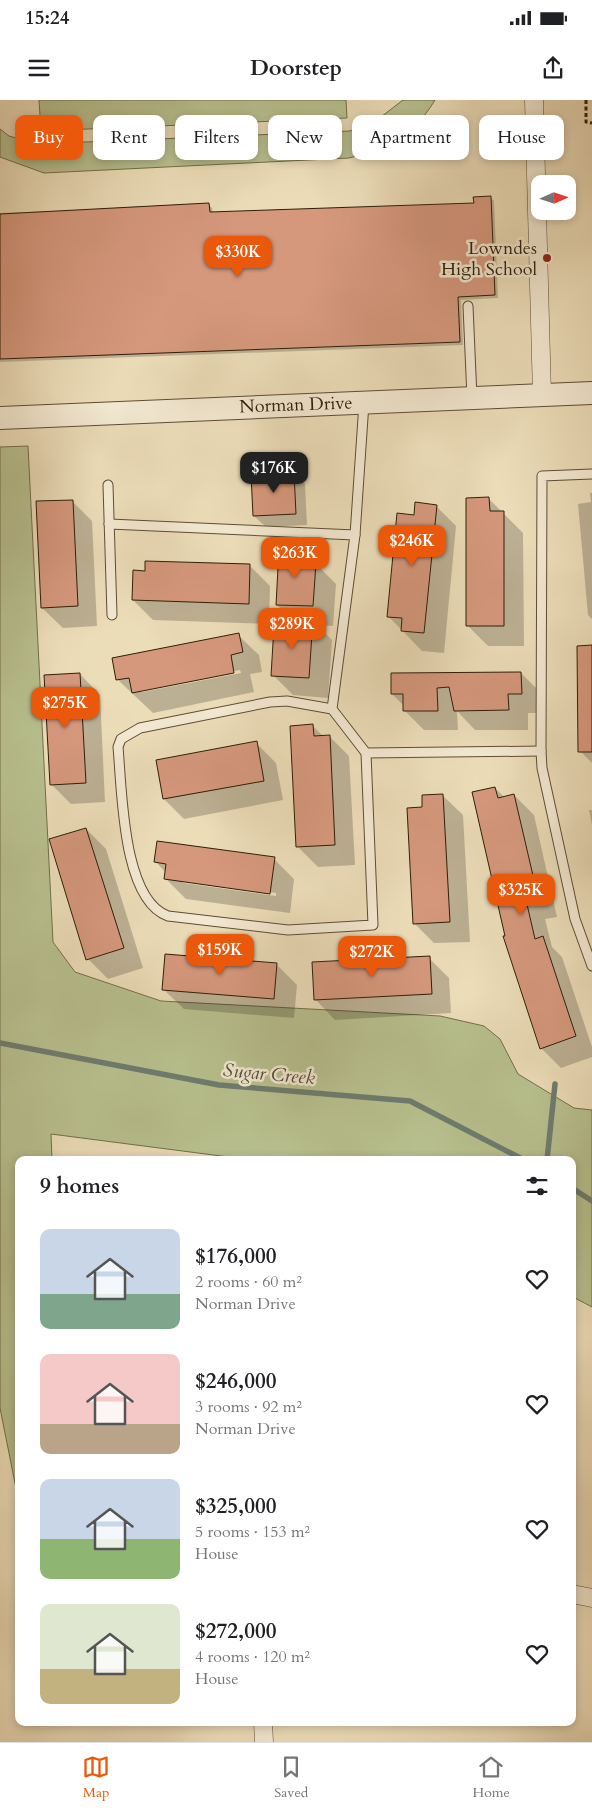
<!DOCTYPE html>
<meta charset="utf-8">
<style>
body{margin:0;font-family:Cardo,serif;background:#f6f6f6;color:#202124;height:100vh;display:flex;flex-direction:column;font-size:19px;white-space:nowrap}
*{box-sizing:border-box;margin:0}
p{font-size:16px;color:#757577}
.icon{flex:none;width:28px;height:28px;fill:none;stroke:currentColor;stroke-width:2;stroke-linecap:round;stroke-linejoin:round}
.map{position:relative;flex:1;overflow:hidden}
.sheet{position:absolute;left:15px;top:1056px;width:561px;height:570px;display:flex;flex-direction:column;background:#fff;border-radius:10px;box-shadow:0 2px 8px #0003}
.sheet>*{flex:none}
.banner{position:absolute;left:15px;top:15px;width:562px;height:45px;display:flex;gap:10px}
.needle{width:32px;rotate:87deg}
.buttons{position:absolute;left:531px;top:75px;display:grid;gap:10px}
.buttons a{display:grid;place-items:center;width:45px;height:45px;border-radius:10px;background:#fff;box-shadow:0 2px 8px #0003;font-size:25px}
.price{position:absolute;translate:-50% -42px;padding:0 11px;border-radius:10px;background:#ea580c;color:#fff;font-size:16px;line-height:32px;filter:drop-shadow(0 1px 2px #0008)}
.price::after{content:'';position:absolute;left:50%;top:30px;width:15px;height:11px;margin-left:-8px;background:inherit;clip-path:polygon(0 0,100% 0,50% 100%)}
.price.active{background:#222;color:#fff}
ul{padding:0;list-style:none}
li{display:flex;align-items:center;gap:15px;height:125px;padding:0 25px}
li span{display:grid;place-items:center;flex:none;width:140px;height:100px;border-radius:10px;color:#555}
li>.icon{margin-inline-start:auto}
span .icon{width:60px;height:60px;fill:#fffc;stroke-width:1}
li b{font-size:21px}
h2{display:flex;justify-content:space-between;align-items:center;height:60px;padding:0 25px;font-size:21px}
.chip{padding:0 18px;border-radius:10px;background:#fff;box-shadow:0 2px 8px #0003;font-size:18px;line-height:45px}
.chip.active{background:#ea580c;color:#fff}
.status{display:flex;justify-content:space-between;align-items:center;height:35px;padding:0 25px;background:#fff;direction:ltr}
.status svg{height:14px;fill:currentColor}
header{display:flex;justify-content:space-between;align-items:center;height:65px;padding:0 25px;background:#fff;font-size:22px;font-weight:700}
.tabs{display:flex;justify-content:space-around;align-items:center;height:70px;border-top:1px solid #e0e0e0;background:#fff;font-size:14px;color:#757577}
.tabs a{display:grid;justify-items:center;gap:2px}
.tabs .active{color:#ea580c}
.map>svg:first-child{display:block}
.green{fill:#b8c08f;stroke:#736e4c}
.shadow{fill:#0003;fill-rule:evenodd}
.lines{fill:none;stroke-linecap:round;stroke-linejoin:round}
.stream{stroke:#6e7c6f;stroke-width:5.5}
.building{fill:#d6987d;stroke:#2e1d08}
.service-casing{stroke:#5e4d34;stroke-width:11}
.minor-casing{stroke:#5e4d34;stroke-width:19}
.tertiary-casing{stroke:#5e4d34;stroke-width:24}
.path{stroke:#2e1d08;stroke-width:3;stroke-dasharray:4 2.5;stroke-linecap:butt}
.service{stroke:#f3e9d2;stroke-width:9}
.minor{stroke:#f3e9d2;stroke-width:18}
.tertiary{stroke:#f3e9d2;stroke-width:22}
.poi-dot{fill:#8f2418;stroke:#f3e9d2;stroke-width:2}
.labels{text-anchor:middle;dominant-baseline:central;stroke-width:5;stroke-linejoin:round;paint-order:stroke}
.poi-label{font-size:18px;fill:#2e1d08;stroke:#f3e9d2;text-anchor:end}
.street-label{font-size:18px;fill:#2e1d08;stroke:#f3e9d2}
.water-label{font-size:19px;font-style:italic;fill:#4e4c3c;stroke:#f3e9d2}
</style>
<div class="status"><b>15:24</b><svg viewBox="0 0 49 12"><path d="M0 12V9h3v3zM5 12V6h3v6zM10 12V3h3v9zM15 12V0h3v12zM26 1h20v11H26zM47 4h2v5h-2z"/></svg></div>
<header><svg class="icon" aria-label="menu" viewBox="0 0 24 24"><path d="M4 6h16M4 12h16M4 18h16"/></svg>Doorstep<svg class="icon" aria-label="share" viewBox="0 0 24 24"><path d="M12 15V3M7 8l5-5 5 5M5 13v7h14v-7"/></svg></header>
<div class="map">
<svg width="592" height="1642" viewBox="0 0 592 1642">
<rect width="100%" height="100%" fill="#ecddb9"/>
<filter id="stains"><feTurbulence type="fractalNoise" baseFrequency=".004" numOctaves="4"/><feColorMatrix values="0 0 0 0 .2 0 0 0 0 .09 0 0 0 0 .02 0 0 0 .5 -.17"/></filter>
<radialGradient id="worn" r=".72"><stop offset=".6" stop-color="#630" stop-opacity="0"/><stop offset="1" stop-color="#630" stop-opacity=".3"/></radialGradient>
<g class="green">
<polygon points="39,0 346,0 347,18 41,31"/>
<path d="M403,0H435C414,35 387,49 349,58L44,73L0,57V29L9,36L37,44L350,31L377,20Z"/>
<polygon points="28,346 53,842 75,872 161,901 440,916 484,926 500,939 518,974 574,1008 592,1010 592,1207 573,1197 572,1060 252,1060 51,1034 52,1060 19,1060 19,1403 0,1308 0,347"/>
</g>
<g class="shadow">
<polygon points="491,98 494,101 498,198 461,200 463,245 0,262 0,113 209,105 212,108 213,113 475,104"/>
<polygon points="294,373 305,384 307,425 266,427 254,416"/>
<polygon points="590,393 592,393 592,519 588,515 578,404 591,402"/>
<polygon points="489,399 523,433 524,546 488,546 468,526"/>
<polygon points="72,401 92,421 97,526 63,528 42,508"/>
<polygon points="436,406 456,426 444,553 422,551 388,516 415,416"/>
<polygon points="304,452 336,484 333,526 317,525 332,540 328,598 293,595 273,575 296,523 277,505"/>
<polygon points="146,462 250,466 270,486 269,524 153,520 133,500 146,472"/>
<path d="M238,535L259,555L262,572L250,574L254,592L153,613L117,579ZM240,570L241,573L142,592L140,590Z"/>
<polygon points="592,547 592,663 580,651"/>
<polygon points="521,573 541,593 541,613 528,613 528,630 475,630 457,611 458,630 424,630 404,610 404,606 392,594"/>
<polygon points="80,574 100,595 105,702 71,704 51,684"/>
<polygon points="313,626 324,637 329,636 349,656 355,765 318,767 298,747"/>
<polygon points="256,643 276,663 283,700 184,719 164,699"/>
<polygon points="495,688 504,697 514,695 534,715 557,817 545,819 552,847 562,857 592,947 592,957 561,968 541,948 507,836"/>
<polygon points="442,695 463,715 470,842 434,843 414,823"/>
<polygon points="589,710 592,710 592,725"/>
<polygon points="86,729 106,749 143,868 108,879 88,859"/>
<path d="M274,759L294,779L290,813L186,799L166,779V773L155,761ZM181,780L276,793V796L184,783Z"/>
<polygon points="429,858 449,878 451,913 335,920 315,899"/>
<polygon points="276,864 297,885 294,918 184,909 163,889"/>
</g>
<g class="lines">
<g class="stream">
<polyline points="0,943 219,985 410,1001 524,1060"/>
<polyline points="547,1060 555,984"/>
<polyline points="572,1088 592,1101"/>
</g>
</g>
<g class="building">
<polygon points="491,96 495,195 458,197 460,242 0,259 0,114 209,103 210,112 474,103 473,97"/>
<polygon points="294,372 296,414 253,416 251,374"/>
<polygon points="489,397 490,411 504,411 504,526 466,526 466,398"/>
<polygon points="73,400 78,506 41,508 36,401"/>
<polygon points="415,402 437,405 424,533 401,531 402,518 387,517 397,413 414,415"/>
<polygon points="279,449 305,451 304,462 316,463 313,506 276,505"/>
<polygon points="145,461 250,464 249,504 132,500 133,470 145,471"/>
<polygon points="313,519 309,578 271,576 274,526"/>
<polygon points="239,533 243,552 231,555 234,573 132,593 129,578 116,580 112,558"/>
<polygon points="592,545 592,652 578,652 577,546"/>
<polygon points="521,572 522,594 508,594 509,610 454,611 449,587 437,588 438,611 403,611 403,594 391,594 391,573"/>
<polygon points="80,573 86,683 50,685 44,575"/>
<polygon points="313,624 314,636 330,635 335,745 296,747 290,626"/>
<polygon points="257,641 264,681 163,699 156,660"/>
<polygon points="495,687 498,698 514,694 538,797 526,800 535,839 543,836 576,936 540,949 503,836 505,836 472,692"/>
<polygon points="443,694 450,822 413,824 407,708 422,707 422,695"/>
<polygon points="86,728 124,848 86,860 49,739"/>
<polygon points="157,741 275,757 270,794 164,779 166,764 154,762"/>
<polygon points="165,854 277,863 274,899 162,890"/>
<polygon points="430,856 432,894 314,900 312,862"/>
</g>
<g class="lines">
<g class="service-casing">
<g id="service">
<polyline points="468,206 472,298"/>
<polyline points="592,374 542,376 541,651 542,668 575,819 592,866"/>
<polyline points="108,385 112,515"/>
<polyline points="109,424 355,435"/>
<path d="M332,609L287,601L270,602L140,628L121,639L118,647C122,689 122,800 168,816L288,830L373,825L366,653L332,609L355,435L364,303"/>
<polyline points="366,653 541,651"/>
</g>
</g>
<g class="minor-casing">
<g id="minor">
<polyline points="534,0 542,295"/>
<polyline points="572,1494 592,1498"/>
<polyline points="263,1622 264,1642"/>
</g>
</g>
<g class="tertiary-casing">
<polyline id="tertiary" points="0,318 592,293"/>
</g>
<polyline class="path" points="586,0 586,22 592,23"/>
<use href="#service" class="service"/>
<use href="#minor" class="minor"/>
<use href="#tertiary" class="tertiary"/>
</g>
<circle class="poi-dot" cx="547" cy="158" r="5"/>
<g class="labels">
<g class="poi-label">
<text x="537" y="148">Lowndes<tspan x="537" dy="21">High School</tspan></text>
</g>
<g class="street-label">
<text transform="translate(296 305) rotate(-2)">Norman Drive</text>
</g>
<g class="water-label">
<text transform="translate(269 974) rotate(5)">Sugar Creek</text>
</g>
</g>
<rect width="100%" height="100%" filter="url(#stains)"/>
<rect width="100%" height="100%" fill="url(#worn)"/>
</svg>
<div class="buttons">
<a><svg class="needle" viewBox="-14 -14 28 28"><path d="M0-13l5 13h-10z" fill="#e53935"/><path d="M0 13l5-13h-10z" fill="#757577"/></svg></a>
</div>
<b class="price" style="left:238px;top:178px">$330K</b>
<b class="price active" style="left:274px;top:394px">$176K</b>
<b class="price" style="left:412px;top:467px">$246K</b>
<b class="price" style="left:295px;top:479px">$263K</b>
<b class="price" style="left:292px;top:550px">$289K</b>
<b class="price" style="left:65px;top:629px">$275K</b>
<b class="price" style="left:521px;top:816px">$325K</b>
<b class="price" style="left:220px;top:876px">$159K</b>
<b class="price" style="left:372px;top:878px">$272K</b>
<div class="banner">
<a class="chip active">Buy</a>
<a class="chip">Rent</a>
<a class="chip">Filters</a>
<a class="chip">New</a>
<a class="chip">Apartment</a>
<a class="chip">House</a>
</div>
<section class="sheet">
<h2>9 homes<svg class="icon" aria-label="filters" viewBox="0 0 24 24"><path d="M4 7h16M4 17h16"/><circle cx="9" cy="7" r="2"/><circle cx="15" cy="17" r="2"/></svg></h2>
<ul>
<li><span style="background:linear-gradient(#c9d6e8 65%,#7fa58c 0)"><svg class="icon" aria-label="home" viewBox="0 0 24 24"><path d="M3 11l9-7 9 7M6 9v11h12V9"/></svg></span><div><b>$176,000</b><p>2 rooms · 60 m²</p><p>Norman Drive</p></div><svg class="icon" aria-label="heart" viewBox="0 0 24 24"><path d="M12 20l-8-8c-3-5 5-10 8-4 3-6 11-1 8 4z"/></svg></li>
<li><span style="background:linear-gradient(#f6c9c9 70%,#b9a48a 0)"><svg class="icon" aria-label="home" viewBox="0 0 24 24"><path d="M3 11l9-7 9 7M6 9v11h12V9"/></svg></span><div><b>$246,000</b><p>3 rooms · 92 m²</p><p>Norman Drive</p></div><svg class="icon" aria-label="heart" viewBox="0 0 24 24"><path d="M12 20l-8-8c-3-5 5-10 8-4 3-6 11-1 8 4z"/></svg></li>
<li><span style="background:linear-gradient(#c9d6e8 60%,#8fb573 0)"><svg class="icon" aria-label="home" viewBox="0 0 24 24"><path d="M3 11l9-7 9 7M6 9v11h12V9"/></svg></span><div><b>$325,000</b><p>5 rooms · 153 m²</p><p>House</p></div><svg class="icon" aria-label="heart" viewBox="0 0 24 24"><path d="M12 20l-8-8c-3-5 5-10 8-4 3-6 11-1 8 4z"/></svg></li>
<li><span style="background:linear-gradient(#dfe7d0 65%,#c2b280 0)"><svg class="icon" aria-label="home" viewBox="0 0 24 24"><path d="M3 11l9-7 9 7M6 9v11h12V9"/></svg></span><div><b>$272,000</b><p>4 rooms · 120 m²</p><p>House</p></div><svg class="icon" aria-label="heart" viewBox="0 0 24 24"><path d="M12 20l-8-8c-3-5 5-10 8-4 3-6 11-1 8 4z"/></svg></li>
</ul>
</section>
</div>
<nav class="tabs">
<a class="active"><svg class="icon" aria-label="map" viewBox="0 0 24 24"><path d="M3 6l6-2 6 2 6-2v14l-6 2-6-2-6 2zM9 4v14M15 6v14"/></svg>Map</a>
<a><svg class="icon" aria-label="saved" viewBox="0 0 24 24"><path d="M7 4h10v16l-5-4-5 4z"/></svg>Saved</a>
<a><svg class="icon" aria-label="home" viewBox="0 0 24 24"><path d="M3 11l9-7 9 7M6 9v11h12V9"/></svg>Home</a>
</nav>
